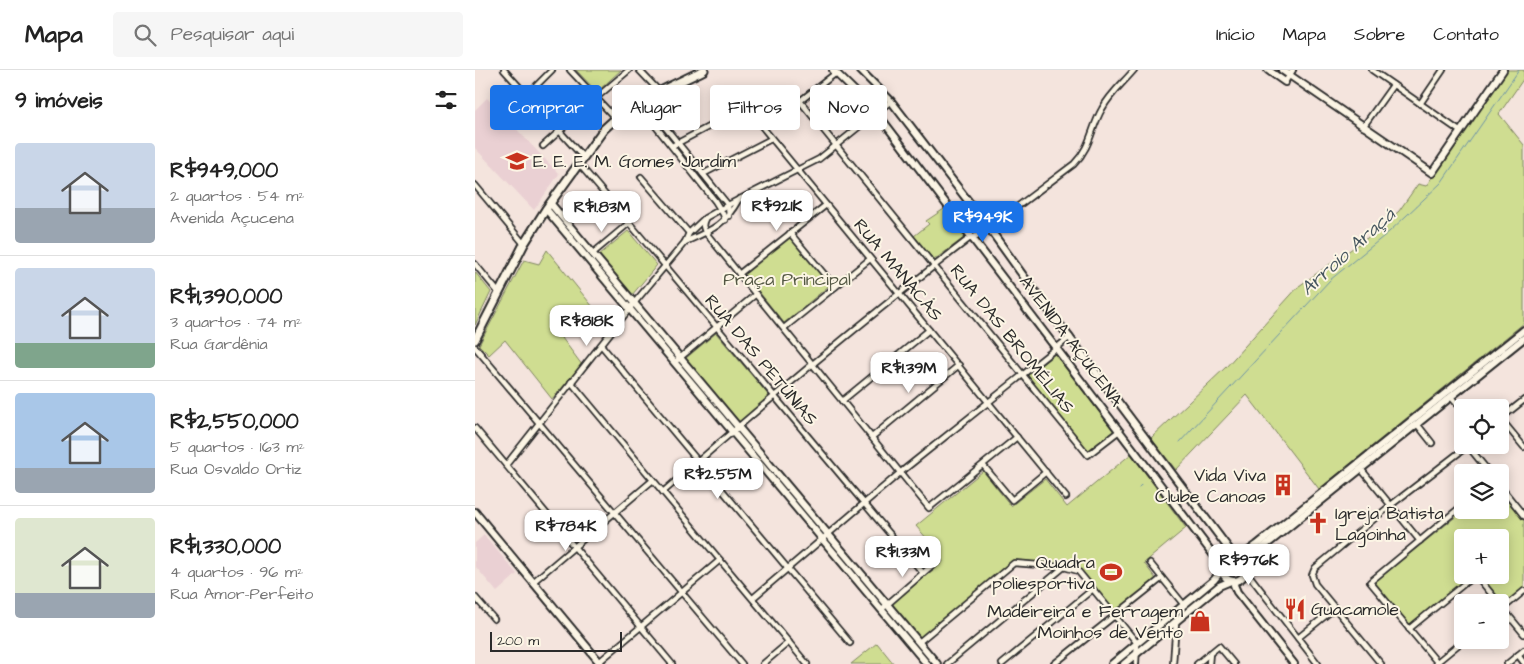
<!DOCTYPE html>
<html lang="pt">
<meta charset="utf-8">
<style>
body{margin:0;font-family:"Architects Daughter",sans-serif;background:#f6f6f6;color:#222;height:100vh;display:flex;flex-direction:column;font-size:19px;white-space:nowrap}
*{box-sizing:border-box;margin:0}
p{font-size:16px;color:#767676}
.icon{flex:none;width:28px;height:28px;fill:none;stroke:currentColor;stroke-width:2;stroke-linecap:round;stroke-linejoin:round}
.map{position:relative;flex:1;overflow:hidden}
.panel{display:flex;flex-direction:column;background:#fff;width:475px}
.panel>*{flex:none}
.hud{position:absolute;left:15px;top:15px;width:475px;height:45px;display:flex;gap:10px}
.tools{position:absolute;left:979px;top:329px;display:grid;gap:10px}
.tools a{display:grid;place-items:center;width:55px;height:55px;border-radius:5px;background:#fff;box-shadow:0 2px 12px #0003;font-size:25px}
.scale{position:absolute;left:15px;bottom:12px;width:132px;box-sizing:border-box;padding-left:5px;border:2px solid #2b2b2b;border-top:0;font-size:14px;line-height:18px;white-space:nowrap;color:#2b2b2b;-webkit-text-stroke:4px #fcf5e5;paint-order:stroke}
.price{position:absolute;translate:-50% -42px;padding:0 11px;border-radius:10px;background:#fff;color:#222;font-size:16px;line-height:32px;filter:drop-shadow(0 1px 2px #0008)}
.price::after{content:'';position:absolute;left:50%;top:30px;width:15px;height:11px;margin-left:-8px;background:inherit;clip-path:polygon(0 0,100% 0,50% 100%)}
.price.on{background:#1a73e8;color:#fff}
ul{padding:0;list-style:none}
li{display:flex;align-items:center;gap:15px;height:125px;padding:0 15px}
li+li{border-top:1px solid #e0e0e0}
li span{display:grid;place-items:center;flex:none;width:140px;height:100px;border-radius:5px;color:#555}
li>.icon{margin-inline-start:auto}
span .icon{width:60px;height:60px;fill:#fffc;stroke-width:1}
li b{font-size:21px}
h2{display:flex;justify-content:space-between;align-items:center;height:60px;padding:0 15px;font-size:21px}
.chip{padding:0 18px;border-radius:5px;background:#fff;box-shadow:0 2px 12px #0003;font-size:18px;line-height:45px}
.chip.on{background:#1a73e8;color:#fff}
header{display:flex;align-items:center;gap:30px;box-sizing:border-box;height:70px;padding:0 25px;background:#fff;border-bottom:1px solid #e0e0e0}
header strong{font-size:24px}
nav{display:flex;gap:28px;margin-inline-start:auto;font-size:18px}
.search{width:350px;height:45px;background:#f6f6f6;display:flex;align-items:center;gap:12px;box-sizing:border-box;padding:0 18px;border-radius:5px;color:#767676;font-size:19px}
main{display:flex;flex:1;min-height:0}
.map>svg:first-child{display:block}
.built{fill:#ead0d3}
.green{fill:#cfdd91;stroke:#7d845e}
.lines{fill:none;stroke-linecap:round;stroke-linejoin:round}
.stream{stroke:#6d93a8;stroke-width:1}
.street-casing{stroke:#2b2b2b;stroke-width:8}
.secondary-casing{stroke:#2b2b2b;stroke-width:10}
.primary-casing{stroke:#2b2b2b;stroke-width:11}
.street{stroke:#fcf5e5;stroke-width:4.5}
.secondary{stroke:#fcf5e5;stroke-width:6}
.primary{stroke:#fcf5e5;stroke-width:7}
.labels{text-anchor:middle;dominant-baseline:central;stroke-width:4;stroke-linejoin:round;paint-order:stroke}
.poi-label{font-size:18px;fill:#2b2b2b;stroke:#fcf5e5;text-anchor:start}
.street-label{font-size:18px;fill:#2b2b2b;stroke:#fcf5e5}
.park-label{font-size:18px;fill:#545844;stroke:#fcf5e5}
.water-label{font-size:19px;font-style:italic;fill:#46565f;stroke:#fcf5e5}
</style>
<header>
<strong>Mapa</strong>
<div class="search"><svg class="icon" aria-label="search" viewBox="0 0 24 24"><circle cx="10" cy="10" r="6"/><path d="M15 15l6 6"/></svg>Pesquisar aqui</div>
<nav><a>Início</a><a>Mapa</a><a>Sobre</a><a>Contato</a></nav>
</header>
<main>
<section class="panel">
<h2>9 imóveis<svg class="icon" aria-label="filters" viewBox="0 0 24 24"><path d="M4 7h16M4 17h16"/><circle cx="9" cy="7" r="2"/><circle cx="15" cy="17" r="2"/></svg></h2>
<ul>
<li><span style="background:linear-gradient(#c9d6e8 65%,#9aa5b1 0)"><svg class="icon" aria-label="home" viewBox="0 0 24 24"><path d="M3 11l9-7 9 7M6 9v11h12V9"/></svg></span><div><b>R$949,000</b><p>2 quartos · 54 m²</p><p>Avenida Açucena</p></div></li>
<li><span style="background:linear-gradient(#c9d6e8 75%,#7fa58c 0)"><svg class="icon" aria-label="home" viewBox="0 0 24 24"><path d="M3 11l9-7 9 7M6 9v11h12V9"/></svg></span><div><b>R$1,390,000</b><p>3 quartos · 74 m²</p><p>Rua Gardênia</p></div></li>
<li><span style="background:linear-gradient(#a9c7e8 75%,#9aa5b1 0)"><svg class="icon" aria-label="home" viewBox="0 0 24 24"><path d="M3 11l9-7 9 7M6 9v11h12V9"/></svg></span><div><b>R$2,550,000</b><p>5 quartos · 163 m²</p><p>Rua Osvaldo Ortiz</p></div></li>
<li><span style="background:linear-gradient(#dfe7d0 75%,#9aa5b1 0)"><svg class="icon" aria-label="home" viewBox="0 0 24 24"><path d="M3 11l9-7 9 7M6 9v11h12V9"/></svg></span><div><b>R$1,330,000</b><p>4 quartos · 96 m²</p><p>Rua Amor-Perfeito</p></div></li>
</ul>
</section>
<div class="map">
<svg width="1049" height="594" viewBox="0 0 1049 594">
<rect width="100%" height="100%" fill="#f4e4dd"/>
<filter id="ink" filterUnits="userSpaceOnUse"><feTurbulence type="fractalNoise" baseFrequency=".02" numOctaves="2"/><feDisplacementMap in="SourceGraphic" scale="10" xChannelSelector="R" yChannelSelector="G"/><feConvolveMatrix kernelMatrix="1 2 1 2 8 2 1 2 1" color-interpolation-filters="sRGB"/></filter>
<g filter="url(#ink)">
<g class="built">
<polygon points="12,28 84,104 59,140 0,78 0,40"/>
<polygon points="9,465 42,504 22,522 0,496 0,473"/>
</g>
<g class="green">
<polygon points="101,0 146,0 122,22"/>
<polygon points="1031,0 1049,0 1049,8 1024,44 1049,75 1049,253 844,419 772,325 701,400 676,368 751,297 824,216 902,161 924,141 943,114 951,116"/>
<polygon points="469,139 490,167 459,190 439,166 454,154 451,151"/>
<polygon points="153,161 182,195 157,225 124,185"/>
<polygon points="316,166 355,215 309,253 269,203"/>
<polygon points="72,180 118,237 87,268 107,295 77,329 30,270 14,285 4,275 49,190 64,194"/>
<polygon points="0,202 16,222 0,255"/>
<polygon points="241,263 295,327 264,353 210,289"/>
<polygon points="580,284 639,361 613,381 552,306"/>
<polygon points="656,384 711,458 669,493 681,509 640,542 602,497 540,490 444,569 416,534 468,492 465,484 441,456 508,401 536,436 570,409 592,437"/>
<polygon points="1025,422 1049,451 1049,518 1029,534 1005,505 1025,505 1025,468 988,468 988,505 995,505 935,555 900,512 989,440 1025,440"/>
<polygon points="402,573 419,594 376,594"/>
</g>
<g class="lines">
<g class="stream">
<polyline points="705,372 855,210 914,162 966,113 1044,0"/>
<polyline points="664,417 666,415"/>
</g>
<g class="street-casing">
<g id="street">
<polyline points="29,0 108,87"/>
<polyline points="95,0 140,48"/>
<polyline points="164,0 185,22"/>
<polyline points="897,0 986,62"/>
<polyline points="361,3 325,31 613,385 644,361"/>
<polyline points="810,12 818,0"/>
<polyline points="52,25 77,0"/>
<polyline points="169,31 253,135 254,146"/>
<polyline points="163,34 240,131 248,144 250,150"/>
<polyline points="945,34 968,0"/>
<polyline points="888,57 918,15"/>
<polyline points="68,76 121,28 154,0"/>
<polyline points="197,76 271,37 591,427"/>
<path d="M104,94C220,229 332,367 448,503"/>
<polyline points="228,104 296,69"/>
<polyline points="166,107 214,163"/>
<polyline points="0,115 49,174"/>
<path d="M230,149C227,155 228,158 231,163L454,438L542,367"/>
<polyline points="315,163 360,217"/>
<path d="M210,172C237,160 249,156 264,129"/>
<polyline points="117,184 154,153"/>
<polyline points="0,194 24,223"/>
<polyline points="264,204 351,135"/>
<polyline points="309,258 395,189"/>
<polyline points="126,275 375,573"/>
<polyline points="0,277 267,594"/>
<polyline points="200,292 281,224"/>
<polyline points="96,312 332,594"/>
<polyline points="976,327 988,341"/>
<polyline points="367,331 454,260"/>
<polyline points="1025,349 1049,330"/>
<polyline points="1026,349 1049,377"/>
<polyline points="942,354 957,373"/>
<polyline points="0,358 197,594"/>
<polyline points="397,367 484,295"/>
<polyline points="993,376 1014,402"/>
<polyline points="31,395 155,238 210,172 214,163 230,148 253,135 344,89 416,31"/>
<polyline points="508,395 537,430 571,402"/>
<polyline points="886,399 945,471"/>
<polyline points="1025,416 1049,446"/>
<path d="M188,422C288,334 390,249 495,168H498L514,158L599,94C616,77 616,58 627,39C635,24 648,13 659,0"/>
<polyline points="675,493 709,535"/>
<polyline points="771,501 843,594"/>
<polyline points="1001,505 1023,532"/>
<polyline points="58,512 178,410"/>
<polyline points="0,527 19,549"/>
<polyline points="278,528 426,402 595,267"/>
<polyline points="1025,535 1049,564"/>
<polyline points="407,539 462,491"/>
<polyline points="1025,541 1049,521"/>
<polyline points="934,559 1000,505"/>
<polyline points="823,568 860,538"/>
<polyline points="444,572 539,493 589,497 603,501 662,573 661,594"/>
<polyline points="1043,585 1049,593"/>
<polyline points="124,592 245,490"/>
<polyline points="962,592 895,512 988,435"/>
<polyline points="961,593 989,570"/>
<polyline points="288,594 314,572"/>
<polyline points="472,594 589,497"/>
<polyline points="527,594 618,519"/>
<polyline points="579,594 687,508"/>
<polyline points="698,594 701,552"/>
<polyline points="722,594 744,576 759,594"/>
<polyline points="734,594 735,583"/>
<polyline points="906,594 840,514 837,505 840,498 916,435 994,375"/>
<polyline points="1032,594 1049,580"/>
</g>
</g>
<g class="secondary-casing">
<g id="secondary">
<polyline points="358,0 402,43 747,496"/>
<polyline points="385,0 416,31 514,158 552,211 760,487"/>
<polyline points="793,0 810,12"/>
<polyline points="807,0 957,103 1028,0"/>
<polyline points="76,134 462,594"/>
<polyline points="71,139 452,594"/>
<polyline points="0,442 126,594"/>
<circle cx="759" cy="499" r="12"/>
<polyline points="764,488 782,475 1049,260"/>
<polyline points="771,497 786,479 1049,268"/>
<polyline points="760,511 759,515 762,522 819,594"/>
<polyline points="637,594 739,510 747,500"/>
<polyline points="649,594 744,516 756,511"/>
</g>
</g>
<g class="primary-casing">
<path id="primary" d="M0,270L49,174L71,139L129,59C156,32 195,17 229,0"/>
</g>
<use href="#street" class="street"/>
<use href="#secondary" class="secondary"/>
<use href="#primary" class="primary"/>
</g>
</g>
<defs>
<g id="school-bare" transform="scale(1.725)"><path d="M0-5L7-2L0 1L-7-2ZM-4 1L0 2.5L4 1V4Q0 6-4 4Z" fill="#c8321e" stroke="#fcf5e5" stroke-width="2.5" paint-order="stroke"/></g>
<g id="building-bare" transform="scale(1.725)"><path d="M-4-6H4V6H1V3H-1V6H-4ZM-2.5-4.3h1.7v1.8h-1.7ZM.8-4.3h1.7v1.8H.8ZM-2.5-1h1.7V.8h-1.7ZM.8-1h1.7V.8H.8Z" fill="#c8321e" stroke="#fcf5e5" stroke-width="2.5" paint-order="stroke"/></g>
<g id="church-bare" transform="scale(1.725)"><path d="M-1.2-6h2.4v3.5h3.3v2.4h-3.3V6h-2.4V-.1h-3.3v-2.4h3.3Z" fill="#c8321e" stroke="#fcf5e5" stroke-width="2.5" paint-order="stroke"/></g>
<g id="stadium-bare" transform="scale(1.725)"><path d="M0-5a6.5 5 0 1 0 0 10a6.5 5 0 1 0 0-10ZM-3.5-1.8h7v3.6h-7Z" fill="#c8321e" stroke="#fcf5e5" stroke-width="2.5" paint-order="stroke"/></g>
<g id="restaurant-bare" transform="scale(1.725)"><path d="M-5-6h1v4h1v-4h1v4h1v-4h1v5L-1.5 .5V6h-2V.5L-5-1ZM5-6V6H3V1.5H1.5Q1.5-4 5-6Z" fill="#c8321e" stroke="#fcf5e5" stroke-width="2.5" paint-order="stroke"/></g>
<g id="shop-bare" transform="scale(1.725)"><path d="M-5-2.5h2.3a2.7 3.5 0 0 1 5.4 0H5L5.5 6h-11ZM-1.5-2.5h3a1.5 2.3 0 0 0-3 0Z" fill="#c8321e" stroke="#fcf5e5" stroke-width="2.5" paint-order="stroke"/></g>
</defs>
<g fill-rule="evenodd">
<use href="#school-bare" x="42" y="91"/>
<use href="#building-bare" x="808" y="415"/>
<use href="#church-bare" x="843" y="453"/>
<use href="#stadium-bare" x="636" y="502"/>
<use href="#restaurant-bare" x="820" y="539"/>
<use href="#shop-bare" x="725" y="551"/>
</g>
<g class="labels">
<g class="poi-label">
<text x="58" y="91">E. E. E. M. Gomes Jardim</text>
<text x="791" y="405" text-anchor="end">Vida Viva<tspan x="791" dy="21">Clube Canoas</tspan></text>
<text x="860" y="443">Igreja Batista<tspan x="860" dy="21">Lagoinha</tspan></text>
<text x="620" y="492" text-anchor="end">Quadra<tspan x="620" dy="21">poliesportiva</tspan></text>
<text x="836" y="539">Guacamole</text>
<text x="708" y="541" text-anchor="end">Madeireira e Ferragem<tspan x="708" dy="21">Moinhos de Vento</tspan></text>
</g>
<g class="street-label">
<text transform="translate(423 200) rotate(50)">RUA MANACÁS</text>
<text transform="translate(537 269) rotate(51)">RUA DAS BROMÉLIAS</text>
<text transform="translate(596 271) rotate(53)">AVENIDA AÇUCENA</text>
<text transform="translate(286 290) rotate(50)">RUA DAS PETÚNIAS</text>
</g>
<g class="park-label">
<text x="312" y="209">Praça Principal</text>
</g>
<g class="water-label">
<text transform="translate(873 182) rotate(-42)">Arroio Araçá</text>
</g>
</g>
</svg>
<div class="tools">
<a><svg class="icon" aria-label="locate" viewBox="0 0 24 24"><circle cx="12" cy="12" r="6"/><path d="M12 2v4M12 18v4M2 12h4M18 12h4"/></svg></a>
<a><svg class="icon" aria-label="layers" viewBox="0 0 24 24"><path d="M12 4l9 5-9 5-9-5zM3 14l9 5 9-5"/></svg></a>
<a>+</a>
<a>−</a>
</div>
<div class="scale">200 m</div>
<b class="price" style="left:302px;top:162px">R$921K</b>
<b class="price" style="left:127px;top:163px">R$1.83M</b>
<b class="price on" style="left:508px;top:173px">R$949K</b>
<b class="price" style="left:112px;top:277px">R$818K</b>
<b class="price" style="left:434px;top:324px">R$1.39M</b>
<b class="price" style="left:243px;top:430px">R$2.55M</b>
<b class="price" style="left:91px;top:482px">R$784K</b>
<b class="price" style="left:428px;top:508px">R$1.33M</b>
<b class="price" style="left:774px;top:516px">R$976K</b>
<div class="hud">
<a class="chip on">Comprar</a>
<a class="chip">Alugar</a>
<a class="chip">Filtros</a>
<a class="chip">Novo</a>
</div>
</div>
</main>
